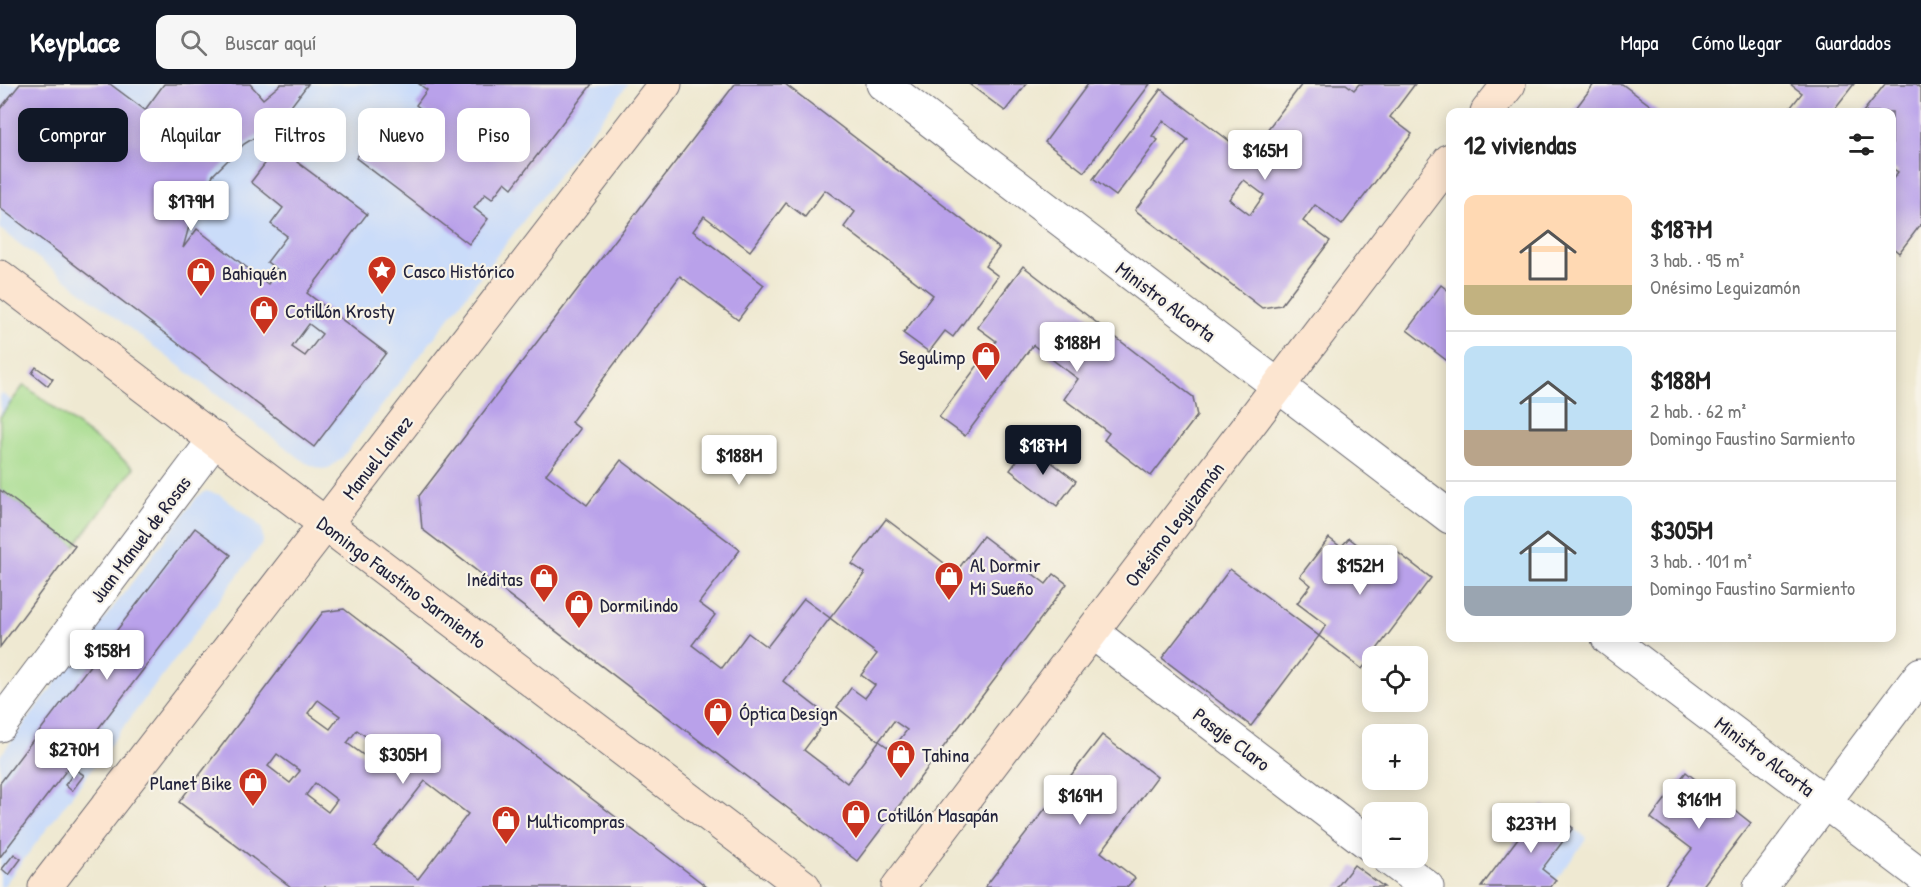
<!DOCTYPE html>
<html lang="es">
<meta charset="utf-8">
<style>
body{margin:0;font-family:"Patrick Hand",sans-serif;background:#f6f6f6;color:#222;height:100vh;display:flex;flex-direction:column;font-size:22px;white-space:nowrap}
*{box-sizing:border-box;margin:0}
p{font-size:20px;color:#767676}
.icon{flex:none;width:33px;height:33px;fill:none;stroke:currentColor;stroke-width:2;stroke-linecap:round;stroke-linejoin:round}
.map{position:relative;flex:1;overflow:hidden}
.panel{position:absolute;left:1446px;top:24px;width:450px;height:534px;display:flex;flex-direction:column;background:#fff;border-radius:12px;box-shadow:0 3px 15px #0003}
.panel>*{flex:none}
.hud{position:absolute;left:18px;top:24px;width:570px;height:54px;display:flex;gap:12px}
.controls{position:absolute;left:1362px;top:562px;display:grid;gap:12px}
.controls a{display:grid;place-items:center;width:66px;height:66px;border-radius:12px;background:#fff;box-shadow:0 3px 15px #0003;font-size:30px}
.price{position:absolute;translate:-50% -51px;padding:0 14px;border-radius:6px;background:#fff;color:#222;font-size:20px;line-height:39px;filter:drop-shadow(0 2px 3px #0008)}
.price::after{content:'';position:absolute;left:50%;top:36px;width:18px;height:14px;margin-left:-9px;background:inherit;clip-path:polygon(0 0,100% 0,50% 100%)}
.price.on{background:#111827;color:#fff}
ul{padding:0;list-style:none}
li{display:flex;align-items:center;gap:18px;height:150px;padding:0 18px}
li+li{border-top:2px solid #e0e0e0}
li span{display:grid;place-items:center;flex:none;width:168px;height:120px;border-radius:12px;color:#555}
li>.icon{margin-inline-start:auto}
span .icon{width:72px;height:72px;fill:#fffc;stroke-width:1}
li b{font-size:26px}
h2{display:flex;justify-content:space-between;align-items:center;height:72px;padding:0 18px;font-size:26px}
.chip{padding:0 21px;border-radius:12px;background:#fff;box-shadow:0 3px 15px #0003;font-size:21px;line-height:54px}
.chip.on{background:#111827;color:#fff}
header{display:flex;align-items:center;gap:36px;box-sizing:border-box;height:84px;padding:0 30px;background:#111827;color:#fff}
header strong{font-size:28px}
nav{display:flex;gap:33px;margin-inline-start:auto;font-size:21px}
.search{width:420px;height:54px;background:#f6f6f6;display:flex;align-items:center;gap:15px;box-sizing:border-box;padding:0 21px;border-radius:12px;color:#767676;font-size:22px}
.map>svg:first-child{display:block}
.built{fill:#cadcf9}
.green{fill:#a6dc8d;stroke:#647f64;stroke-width:1.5}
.building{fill:#b9a1ea;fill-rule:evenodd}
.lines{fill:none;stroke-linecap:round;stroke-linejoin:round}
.street-casing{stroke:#6a6870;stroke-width:35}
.secondary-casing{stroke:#6a6870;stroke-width:35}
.street{stroke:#fff;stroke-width:33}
.secondary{stroke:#fce5d0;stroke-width:33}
.labels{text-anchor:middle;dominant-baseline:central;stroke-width:4.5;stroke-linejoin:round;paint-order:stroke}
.poi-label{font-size:20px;fill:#22223b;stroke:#f7f3e8;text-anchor:start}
.street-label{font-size:20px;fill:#22223b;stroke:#f7f3e8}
</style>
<header>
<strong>Keyplace</strong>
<div class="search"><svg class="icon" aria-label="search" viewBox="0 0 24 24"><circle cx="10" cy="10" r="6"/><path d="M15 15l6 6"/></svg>Buscar aquí</div>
<nav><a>Mapa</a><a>Cómo llegar</a><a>Guardados</a></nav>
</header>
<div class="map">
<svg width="1921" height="803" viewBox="0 0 1921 803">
<rect width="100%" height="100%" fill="#f7f3e8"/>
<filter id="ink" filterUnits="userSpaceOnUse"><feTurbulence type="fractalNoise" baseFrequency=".0167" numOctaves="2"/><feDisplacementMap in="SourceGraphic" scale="12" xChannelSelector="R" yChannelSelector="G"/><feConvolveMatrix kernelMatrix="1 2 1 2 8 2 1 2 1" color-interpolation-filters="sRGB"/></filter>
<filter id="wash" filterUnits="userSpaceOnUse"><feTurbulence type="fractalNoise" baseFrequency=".008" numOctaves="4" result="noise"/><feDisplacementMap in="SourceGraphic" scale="24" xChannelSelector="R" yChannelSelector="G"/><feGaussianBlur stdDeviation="1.35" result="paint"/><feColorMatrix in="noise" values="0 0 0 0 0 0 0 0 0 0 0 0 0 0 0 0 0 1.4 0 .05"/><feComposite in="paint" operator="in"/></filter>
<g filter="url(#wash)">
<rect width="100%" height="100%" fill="#efe9d2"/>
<g class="built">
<polygon points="0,0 628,0 342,374 329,384 321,385 306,379 0,145"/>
<polygon points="0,308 12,317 0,333"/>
<polygon points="206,407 220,411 255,437 262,445 263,458 3,803 0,803 0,672 197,413"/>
<polygon points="1543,721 1587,754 1551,803 1481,803"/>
</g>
<polygon class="green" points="24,301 134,384 75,462 0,406 0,333"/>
<g id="blocks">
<g class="building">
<path d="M20,0H110L145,26L164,0H250L263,15L281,0H308L279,38L244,60L213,91L193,128L183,164L197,145L268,200L278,186L267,178L287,152L271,140L283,124L251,98L290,47L310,61L297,78L367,130L307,209L386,269L314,363L0,124V25ZM309,240L322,250L305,272L292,263Z"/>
<polygon points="419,0 592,0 512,104 505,98 492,115 485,110 474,124 488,135 469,160 356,74 376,49 410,75 438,38 416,21 427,6"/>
<polygon points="735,0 785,0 999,164 985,182 998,192 953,253 945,247 929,268 903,249 933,211 844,143 855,128 825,106 805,133 786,119 750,167 704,132 693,147 764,201 738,236 680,192 571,338 580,345 546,390 587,421 621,376 740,466 699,519 715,531 692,561 722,584 748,549 767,563 804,515 830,534 783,597 829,633 804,666 847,699 879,657 892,666 907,646 894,637 879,657 837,623 851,604 865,614 875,601 861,591 877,570 830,534 865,489 852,480 886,435 956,488 983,452 1046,500 1054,490 1067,500 857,777 422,445 419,412"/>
<polygon points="969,0 1026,0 1005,27"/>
<polygon points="1088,0 1150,0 1084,88 1045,58"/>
<path d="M1302,0H1346L1354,6L1359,0H1415L1390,33L1412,50L1342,141L1315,121L1303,137L1330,157L1281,221L1262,224L1135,126L1188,56L1163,37L1152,52L1158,56L1116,112L1093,95L1161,5L1248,71ZM1244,96L1264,111L1250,131L1229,115Z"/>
<polygon points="1594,0 1622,0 1659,28 1573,28"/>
<polygon points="1790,0 1854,0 1832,28 1787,28 1802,9"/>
<polygon points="1885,0 1916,0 1921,4 1921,140 1899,169 1892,163 1892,96 1898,88 1892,84 1892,28 1863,28"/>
<polygon points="1023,182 1193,313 1197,332 1151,392 1104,356 1109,349 1064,315 1078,295 1033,261 965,352 939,333 996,257 977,243"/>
<polygon points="1441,201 1450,208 1450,279 1407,246"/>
<polygon points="36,283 53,295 48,302 32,289"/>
<polygon points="1029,361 1076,397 1057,422 1010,386"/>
<polygon points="0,406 75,462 0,563"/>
<polygon points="195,444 231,471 0,773 0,699"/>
<polygon points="1329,454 1341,463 1349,454 1376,475 1388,461 1431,494 1362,585 1319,552 1326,541 1297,519 1311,501 1300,492"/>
<polygon points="1230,485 1319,552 1251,642 1162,574"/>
<path d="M344,525L651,760L707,803H291L179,718L323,528ZM318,616L340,632L330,645L308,629ZM357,646L379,662L369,675L347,659ZM277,670L300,687L290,699L268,682ZM425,697L468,730L418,795L374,762ZM315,699L337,716L328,728L306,711Z"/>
<polygon points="1102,651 1157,693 1101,768 1135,794 1127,803 985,803"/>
<polygon points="76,686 84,691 72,707 65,701"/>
<polygon points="1686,688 1751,739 1702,803 1663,803 1692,765 1651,734"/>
<polygon points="1543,721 1573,744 1542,785 1556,796 1551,803 1481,803"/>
<polygon points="14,770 21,775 9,791 2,785"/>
<polygon points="1354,781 1384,803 1337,803"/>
</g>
</g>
</g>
<g filter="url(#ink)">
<use href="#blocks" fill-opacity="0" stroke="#6a6870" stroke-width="1.5"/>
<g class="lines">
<g class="street-casing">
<g id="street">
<polyline points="883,0 1450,433"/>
<polyline points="1092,548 1372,762"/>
<polyline points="1608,554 1921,791"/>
<polyline points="0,641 215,355"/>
<polyline points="1388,774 1427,803"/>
<polyline points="1760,803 1921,590"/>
</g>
</g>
<g class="secondary-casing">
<g id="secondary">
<polyline points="1487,28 1509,0"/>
<polyline points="0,193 804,803"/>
<polyline points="45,803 665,0"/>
<polyline points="898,803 1450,76"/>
</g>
</g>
<use href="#street" class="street"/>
<use href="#secondary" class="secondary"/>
</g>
</g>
<defs>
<g id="sight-pin" transform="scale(1.5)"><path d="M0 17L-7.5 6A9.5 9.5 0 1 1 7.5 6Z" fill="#c8321e" stroke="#f7f3e8"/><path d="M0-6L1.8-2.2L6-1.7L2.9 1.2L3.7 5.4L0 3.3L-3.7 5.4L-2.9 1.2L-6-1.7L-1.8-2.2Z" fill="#fff"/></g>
<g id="shop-pin" transform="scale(1.5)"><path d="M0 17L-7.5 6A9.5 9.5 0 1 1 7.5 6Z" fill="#c8321e" stroke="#f7f3e8"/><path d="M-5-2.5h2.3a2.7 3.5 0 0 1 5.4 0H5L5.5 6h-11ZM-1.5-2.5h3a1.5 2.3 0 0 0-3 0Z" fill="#fff"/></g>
</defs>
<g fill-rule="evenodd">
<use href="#sight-pin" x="382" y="186"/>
<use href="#shop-pin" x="201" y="188"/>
<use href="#shop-pin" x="264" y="226"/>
<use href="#shop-pin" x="986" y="272"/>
<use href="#shop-pin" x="949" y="492"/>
<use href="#shop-pin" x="544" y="494"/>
<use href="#shop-pin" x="579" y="520"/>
<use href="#shop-pin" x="718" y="628"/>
<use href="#shop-pin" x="901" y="670"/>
<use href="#shop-pin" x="253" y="698"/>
<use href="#shop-pin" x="856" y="730"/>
<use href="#shop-pin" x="506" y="736"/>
</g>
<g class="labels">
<g class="poi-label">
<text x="403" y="186">Casco Histórico</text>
<text x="222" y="188">Bahiquén</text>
<text x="285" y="226">Cotillón Krosty</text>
<text x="965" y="272" text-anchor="end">Segulimp</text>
<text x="970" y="480">Al Dormir<tspan x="970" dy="23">Mi Sueño</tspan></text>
<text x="523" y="494" text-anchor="end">Inéditas</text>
<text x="600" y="520">Dormilindo</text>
<text x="739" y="628">Óptica Design</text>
<text x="922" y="670">Tahina</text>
<text x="232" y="698" text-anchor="end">Planet Bike</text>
<text x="877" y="730">Cotillón Masapán</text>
<text x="527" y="736">Multicompras</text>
</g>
<g class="street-label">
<text transform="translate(1166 217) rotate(37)">Ministro Alcorta</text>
<text transform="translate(377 373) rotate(-52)">Manuel Lainez</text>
<text transform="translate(1174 440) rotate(-53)">Onésimo Leguizamón</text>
<text transform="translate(140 455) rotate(-53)">Juan Manuel de Rosas</text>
<text transform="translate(402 498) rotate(37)">Domingo Faustino Sarmiento</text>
<text transform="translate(1232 655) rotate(37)">Pasaje Claro</text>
<text transform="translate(1765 672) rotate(37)">Ministro Alcorta</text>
</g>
</g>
</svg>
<div class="controls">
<a><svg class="icon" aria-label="locate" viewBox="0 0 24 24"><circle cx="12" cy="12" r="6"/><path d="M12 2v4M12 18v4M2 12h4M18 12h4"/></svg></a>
<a>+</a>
<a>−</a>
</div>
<b class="price" style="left:1265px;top:97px">$165M</b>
<b class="price" style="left:191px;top:148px">$179M</b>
<b class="price" style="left:1077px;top:289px">$188M</b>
<b class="price on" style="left:1043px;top:392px">$187M</b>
<b class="price" style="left:739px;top:402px">$188M</b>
<b class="price" style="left:1360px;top:512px">$152M</b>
<b class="price" style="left:107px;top:597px">$158M</b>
<b class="price" style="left:74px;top:696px">$270M</b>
<b class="price" style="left:403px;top:701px">$305M</b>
<b class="price" style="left:1080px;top:742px">$169M</b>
<b class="price" style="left:1699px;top:746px">$161M</b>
<b class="price" style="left:1531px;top:770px">$237M</b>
<div class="hud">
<a class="chip on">Comprar</a>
<a class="chip">Alquilar</a>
<a class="chip">Filtros</a>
<a class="chip">Nuevo</a>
<a class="chip">Piso</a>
</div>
<section class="panel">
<h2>12 viviendas<svg class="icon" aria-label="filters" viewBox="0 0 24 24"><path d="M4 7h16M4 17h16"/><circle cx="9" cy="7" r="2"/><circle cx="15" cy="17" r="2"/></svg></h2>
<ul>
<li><span style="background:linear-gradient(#ffd9b3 75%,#c2b280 0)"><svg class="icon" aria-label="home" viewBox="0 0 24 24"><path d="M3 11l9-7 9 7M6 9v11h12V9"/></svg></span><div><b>$187M</b><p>3 hab. · 95 m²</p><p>Onésimo Leguizamón</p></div></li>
<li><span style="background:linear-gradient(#bfe0f5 70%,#b9a48a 0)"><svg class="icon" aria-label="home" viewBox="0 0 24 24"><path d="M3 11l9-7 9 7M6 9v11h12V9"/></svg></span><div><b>$188M</b><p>2 hab. · 62 m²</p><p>Domingo Faustino Sarmiento</p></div></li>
<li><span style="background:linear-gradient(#bfe0f5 75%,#9aa5b1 0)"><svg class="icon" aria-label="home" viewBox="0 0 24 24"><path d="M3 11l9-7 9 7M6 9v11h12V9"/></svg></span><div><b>$305M</b><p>3 hab. · 101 m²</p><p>Domingo Faustino Sarmiento</p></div></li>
</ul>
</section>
</div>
